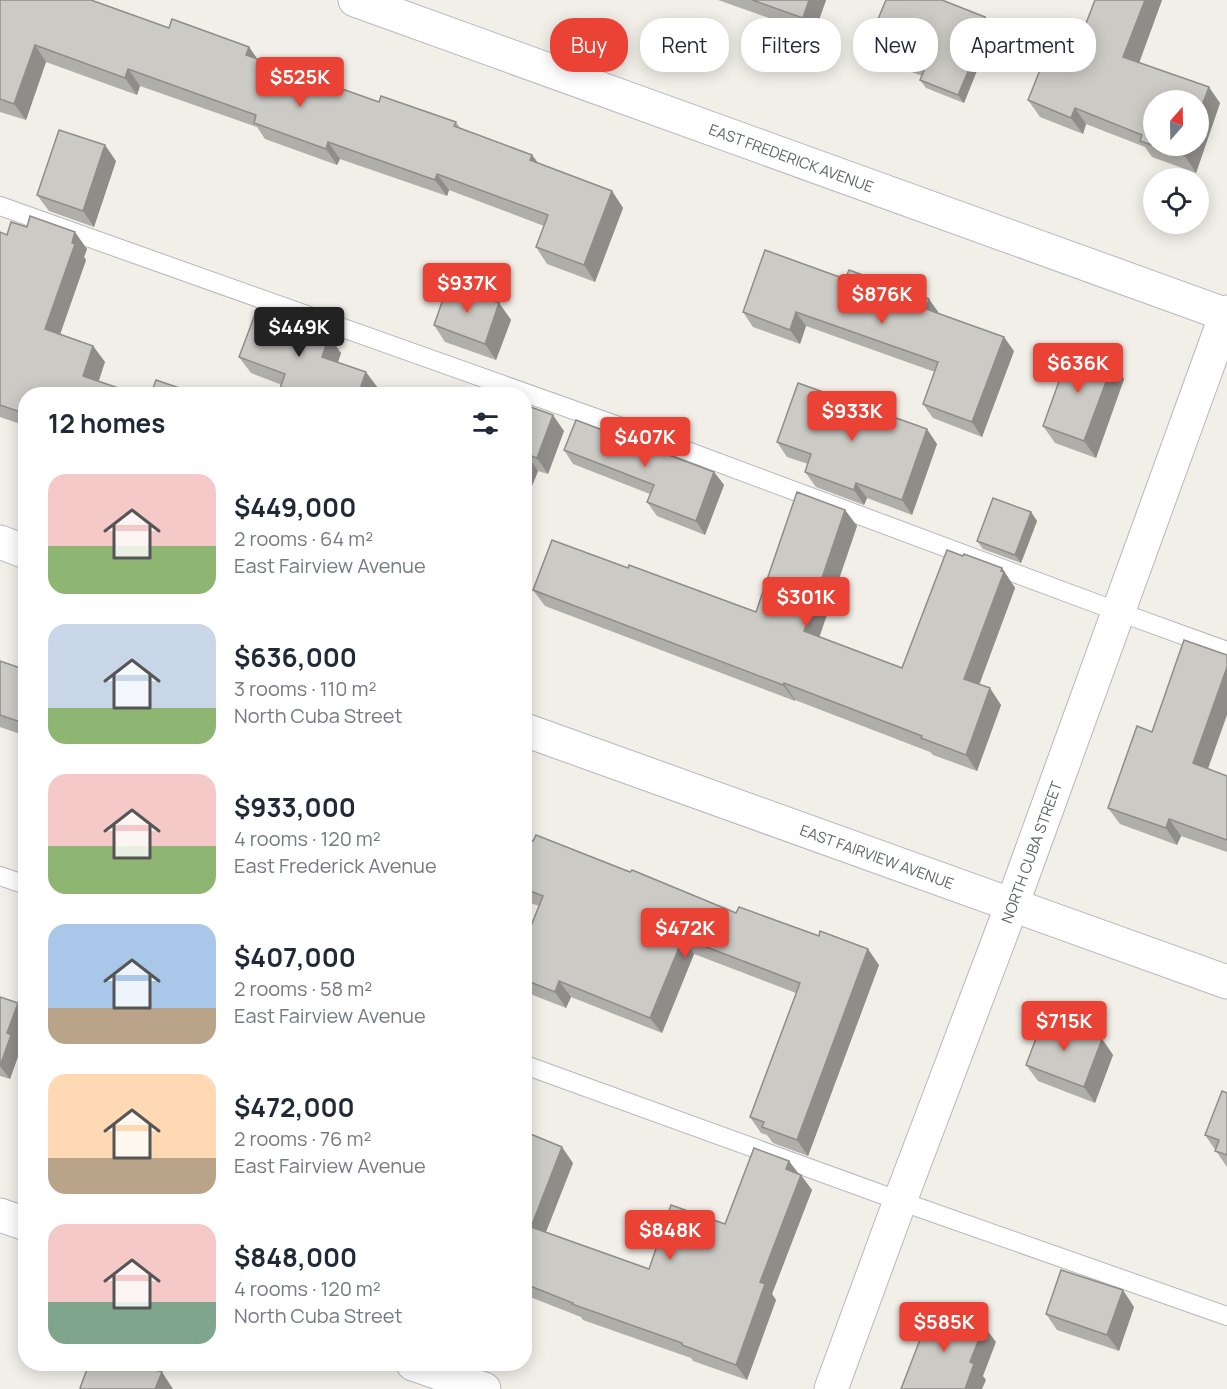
<!DOCTYPE html>
<meta charset="utf-8">
<style>
body{margin:0;font-family:Manrope,sans-serif;background:#f2f2f3;color:#1f2937;height:100vh;display:flex;flex-direction:column;font-size:22px;white-space:nowrap}
*{box-sizing:border-box;margin:0}
p{font-size:20px;color:#747a83}
.icon{flex:none;width:33px;height:33px;fill:none;stroke:currentColor;stroke-width:2;stroke-linecap:round;stroke-linejoin:round}
.map{position:relative;flex:1;overflow:hidden}
.panel{position:absolute;left:18px;top:387px;width:514px;height:984px;display:flex;flex-direction:column;background:#fff;border-radius:24px;box-shadow:0 3px 15px #0003}
.panel>*{flex:none}
.top-card{position:absolute;left:550px;top:18px;width:570px;height:54px;display:flex;gap:12px}
.needle{width:39px;rotate:20deg}
.buttons{position:absolute;left:1143px;top:90px;display:grid;gap:12px}
.buttons a{display:grid;place-items:center;width:66px;height:66px;border-radius:50%;background:#fff;box-shadow:0 3px 15px #0003;font-size:30px}
.price{position:absolute;translate:-50% -51px;padding:0 14px;border-radius:6px;background:#ea4335;color:#fff;font-size:20px;line-height:39px;filter:drop-shadow(0 2px 3px #0008)}
.price::after{content:'';position:absolute;left:50%;top:36px;width:18px;height:14px;margin-left:-9px;background:inherit;clip-path:polygon(0 0,100% 0,50% 100%)}
.price.selected{background:#222;color:#fff}
ul{padding:0;list-style:none}
li{display:flex;align-items:center;gap:18px;height:150px;padding:0 30px}
li span{display:grid;place-items:center;flex:none;width:168px;height:120px;border-radius:18px;color:#555}
li>.icon{margin-inline-start:auto}
span .icon{width:72px;height:72px;fill:#fffc;stroke-width:1}
li b{font-size:26px}
h2{display:flex;justify-content:space-between;align-items:center;height:72px;padding:0 30px;font-size:26px}
.pill{padding:0 21px;border-radius:24px;background:#fff;box-shadow:0 3px 15px #0003;font-size:21px;line-height:54px}
.pill.selected{background:#ea4335;color:#fff}
.map>svg:first-child{display:block}
.lines{fill:none;stroke-linecap:round;stroke-linejoin:round}
.lane-casing{stroke:#b5b8bc;stroke-width:20}
.street-casing{stroke:#b5b8bc;stroke-width:35}
.secondary-casing{stroke:#b6babf;stroke-width:35}
.lane{stroke:#fff;stroke-width:18}
.street{stroke:#fff;stroke-width:33}
.secondary{stroke:#fff;stroke-width:33}
.wall{fill:#afaea9}
.shaded-wall{fill:#8f8d8a}
.building{fill:#cccac5;stroke:#8f8d8a;stroke-width:1.5}
.labels{text-anchor:middle;dominant-baseline:central;stroke-width:5;stroke-linejoin:round;paint-order:stroke}
.street-label{font-size:15px;fill:#5f6368;stroke:#fff}
</style>
<div class="map">
<svg width="1227" height="1389" viewBox="0 0 1227 1389">
<rect width="100%" height="100%" fill="#f1efe8"/>
<g class="lines">
<g class="lane-casing">
<g id="lane">
<polyline points="0,206 655,439 1119,612 1227,651"/>
<polyline points="0,876 26,885"/>
<polyline points="525,1065 900,1201 1227,1316"/>
</g>
</g>
<g class="street-casing">
<g id="street">
<polyline points="0,542 26,552"/>
<path id="s1" d="M525,730L1227,982"/>
<polyline points="0,1215 26,1224"/>
<polyline points="413,1364 484,1389"/>
<path id="s2" d="M831,1389L900,1201L1012,905L1227,312"/>
</g>
</g>
<g class="secondary-casing">
<g id="secondary">
<path id="s3" d="M355,0L1227,315"/>
</g>
</g>
<use href="#lane" class="lane"/>
<use href="#street" class="street"/>
<use href="#secondary" class="secondary"/>
</g>
<g class="wall">
<polygon points="0,0 169,28 249,47 258,60 379,102 456,122 460,128 532,155 538,163 612,191 623,208 595,282 547,264 536,247 544,226 449,190 447,196 340,159 337,165 265,139 257,127 140,86 137,95 46,62 26,120 0,112"/>
<polygon points="718,0 826,0 814,34"/>
<polygon points="1162,0 1139,63 1220,103 1196,173 1152,157 1145,147 1086,124 1083,134 1040,117 1028,100 1078,44"/>
<polygon points="985,17 991,26 978,59 980,63 964,103 926,88 920,80 922,76 872,57 866,48"/>
<polygon points="116,161 94,227 49,211 37,195"/>
<polygon points="0,232 7,235 87,249 84,257 86,260 60,334 93,346 105,362 26,394 26,426 0,417"/>
<polygon points="765,250 939,314 1014,351 982,437 933,418 923,404 935,372 806,326 800,344 753,327 743,312"/>
<polygon points="499,303 511,320 496,360 445,342 434,325"/>
<polygon points="341,353 338,362 378,388 377,392 282,385 251,373 239,357"/>
<polygon points="1113,363 1124,379 1096,458 1055,443 1043,426"/>
<polygon points="525,405 564,431 548,474 538,471 532,486 525,484"/>
<polygon points="777,442 937,444 912,515 867,498 864,505 816,487 805,472 808,464 787,457"/>
<polygon points="564,450 714,472 724,485 705,535 657,516 647,502 650,494 573,464"/>
<polygon points="845,510 857,526 819,637 902,668 963,556 1002,568 1015,588 979,685 1001,705 977,771 933,755 930,752 795,700 795,701 545,606 533,590 628,568 756,612"/>
<polygon points="1031,512 1037,521 1021,563 983,549 977,541"/>
<polygon points="0,661 26,670 26,736 0,727"/>
<polygon points="1208,769 1227,776 1227,852 1181,836 1177,845 1120,824 1108,808"/>
<polygon points="525,838 879,965 808,1156 773,1143 767,1135 761,1133 750,1117 796,993 694,954 662,1033 571,997 566,1008 525,992 525,941 539,906 525,901"/>
<polygon points="0,997 18,1003 26,1014 26,1023 18,1044 21,1048 10,1079 0,1076"/>
<polygon points="1102,1039 1113,1055 1095,1103 1038,1081 1026,1065"/>
<polygon points="1227,1093 1227,1167 1205,1135"/>
<polygon points="525,1140 573,1163 546,1232 649,1269 725,1224 789,1161 812,1190 772,1294 776,1300 747,1380 693,1361 691,1358 583,1320 581,1317 525,1295"/>
<polygon points="1134,1307 1119,1351 1057,1330 1046,1314"/>
</g>
<g class="shaded-wall">
<polygon points="809,0 826,0 814,34 803,18"/>
<polygon points="1145,0 1162,0 1135,74 1123,57"/>
<polygon points="985,17 991,26 978,59 980,63 964,103 958,95 971,53"/>
<polygon points="35,45 46,62 26,120 14,104"/>
<polygon points="249,47 260,63 246,55"/>
<polygon points="128,69 140,86 137,95 125,78"/>
<polygon points="1209,87 1220,103 1196,173 1185,156 1188,146 1198,146 1198,116"/>
<polygon points="1075,108 1086,124 1083,134 1071,118"/>
<polygon points="328,142 340,159 337,165 326,149"/>
<polygon points="105,145 116,161 94,227 83,211"/>
<polygon points="532,155 544,171 530,160"/>
<polygon points="437,174 449,190 447,196 435,180"/>
<polygon points="612,191 623,208 595,282 584,265"/>
<polygon points="75,232 87,249 84,257 86,260 56,346 45,329"/>
<polygon points="929,299 939,313 926,309"/>
<polygon points="499,303 511,320 496,360 485,344"/>
<polygon points="796,312 806,326 800,344 790,330"/>
<polygon points="329,336 341,353 334,373 322,357"/>
<polygon points="1004,337 1014,351 982,437 972,422"/>
<polygon points="93,346 105,362 95,393 83,376"/>
<polygon points="1113,363 1124,379 1096,458 1084,441"/>
<polygon points="366,372 378,388 376,394 361,386"/>
<polygon points="553,415 564,431 548,474 537,458"/>
<polygon points="927,429 937,444 912,515 902,500"/>
<polygon points="526,454 538,471 532,486 525,476 525,458"/>
<polygon points="714,472 724,485 705,535 696,521"/>
<polygon points="856,483 867,498 864,505 854,490"/>
<polygon points="845,510 857,526 816,647 804,631"/>
<polygon points="1031,512 1037,521 1021,563 1015,555"/>
<polygon points="1002,568 1015,588 975,696 964,679"/>
<polygon points="1227,667 1227,715 1204,780 1193,763"/>
<polygon points="784,683 795,700 795,701 783,685"/>
<polygon points="990,688 1001,705 977,771 966,755"/>
<polygon points="1169,819 1181,836 1177,845 1166,828"/>
<polygon points="683,938 694,954 662,1033 650,1018"/>
<polygon points="868,949 879,965 808,1156 797,1140"/>
<polygon points="559,981 571,997 566,1008 555,992"/>
<polygon points="18,1003 26,1014 26,1023 18,1044 21,1048 10,1079 0,1066 7,1033"/>
<polygon points="1102,1039 1113,1055 1095,1103 1084,1087"/>
<polygon points="562,1147 573,1163 542,1242 531,1227"/>
<polygon points="789,1161 800,1177 786,1169"/>
<polygon points="801,1175 812,1190 772,1294 776,1300 747,1380 736,1365 760,1282"/>
<polygon points="1123,1290 1134,1307 1119,1351 1107,1335"/>
<polygon points="984,1326 996,1342 983,1376 986,1380 982,1389 965,1389 970,1362"/>
<polygon points="154,1366 161,1375 162,1372 173,1389 155,1389 153,1369"/>
</g>
<g class="building">
<polygon points="0,0 91,0 169,28 172,19 249,47 246,55 379,102 381,96 456,122 454,126 532,155 530,160 612,191 584,265 536,247 548,215 437,174 435,180 328,142 326,149 254,123 256,115 128,69 125,78 35,45 14,104 0,99"/>
<polygon points="752,0 809,0 803,18"/>
<polygon points="886,0 942,0 985,17 971,53 975,55 958,95 920,80 924,71 866,48"/>
<polygon points="1095,0 1145,0 1123,57 1209,87 1198,116 1198,100 1154,100 1154,146 1188,146 1185,156 1140,141 1142,135 1075,108 1071,118 1028,100 1054,35 1078,44"/>
<polygon points="59,130 105,145 83,211 37,195"/>
<polygon points="30,216 75,232 72,243 75,244 45,329 93,346 83,376 136,394 26,394 26,414 0,405 0,232 7,235 11,222 27,227"/>
<polygon points="765,250 845,279 849,270 929,299 926,309 1004,337 972,422 923,404 938,362 796,312 790,330 743,312"/>
<polygon points="448,285 499,303 485,344 434,325"/>
<polygon points="257,309 329,336 322,357 366,372 361,386 384,394 278,394 285,374 239,357"/>
<polygon points="1071,348 1113,363 1084,441 1043,426"/>
<polygon points="156,380 197,394 151,394"/>
<polygon points="798,383 927,429 902,500 856,483 854,490 805,472 811,454 777,442"/>
<polygon points="525,405 553,415 537,458 526,454 525,458"/>
<polygon points="576,420 714,472 696,521 647,502 654,485 564,450"/>
<polygon points="797,492 845,510 804,631 902,668 947,550 963,556 964,554 1002,568 1001,571 1004,572 964,679 990,688 966,755 921,738 922,736 784,683 783,685 533,590 552,540 628,568 629,565 756,612"/>
<polygon points="993,498 1031,512 1015,555 977,541"/>
<polygon points="1184,640 1227,655 1227,667 1193,763 1227,776 1227,840 1169,819 1166,828 1108,808 1137,726 1152,732"/>
<polygon points="0,661 26,670 26,724 0,715"/>
<polygon points="536,835 630,872 632,870 736,913 739,907 819,936 820,931 868,949 797,1140 762,1127 764,1122 750,1117 800,983 683,938 650,1018 559,981 555,992 525,980 525,941 543,896 525,889 525,838 533,841"/>
<polygon points="0,997 18,1003 7,1033 11,1035 0,1066"/>
<polygon points="1044,1017 1102,1039 1084,1087 1026,1065"/>
<polygon points="1222,1091 1227,1093 1227,1155 1215,1151 1219,1140 1205,1135"/>
<polygon points="528,1133 562,1147 531,1227 649,1269 671,1205 725,1224 754,1148 789,1161 786,1169 801,1175 760,1282 765,1284 736,1365 682,1345 682,1343 572,1304 573,1303 525,1284 525,1140"/>
<polygon points="1061,1270 1123,1290 1107,1335 1046,1314"/>
<polygon points="933,1306 984,1326 970,1362 974,1364 965,1389 901,1389"/>
<polygon points="89,1364 147,1364 154,1366 153,1369 162,1372 155,1389 82,1389 80,1388"/>
</g>
<g class="labels">
<g class="street-label">
<text stroke="none"><textPath href="#s3" startOffset="464">EAST FREDERICK AVENUE</textPath></text>
<text stroke="none"><textPath href="#s2" startOffset="573">NORTH CUBA STREET</textPath></text>
<text stroke="none"><textPath href="#s1" startOffset="374">EAST FAIRVIEW AVENUE</textPath></text>
</g>
</g>
</svg>
<div class="buttons">
<a><svg class="needle" viewBox="-14 -14 28 28"><path d="M0-13l5 13h-10z" fill="#e53935"/><path d="M0 13l5-13h-10z" fill="#747a83"/></svg></a>
<a><svg class="icon" aria-label="locate" viewBox="0 0 24 24"><circle cx="12" cy="12" r="6"/><path d="M12 2v4M12 18v4M2 12h4M18 12h4"/></svg></a>
</div>
<b class="price" style="left:300px;top:108px">$525K</b>
<b class="price" style="left:467px;top:314px">$937K</b>
<b class="price" style="left:882px;top:325px">$876K</b>
<b class="price selected" style="left:299px;top:358px">$449K</b>
<b class="price" style="left:1078px;top:394px">$636K</b>
<b class="price" style="left:852px;top:442px">$933K</b>
<b class="price" style="left:645px;top:468px">$407K</b>
<b class="price" style="left:806px;top:628px">$301K</b>
<b class="price" style="left:685px;top:959px">$472K</b>
<b class="price" style="left:1064px;top:1052px">$715K</b>
<b class="price" style="left:670px;top:1261px">$848K</b>
<b class="price" style="left:944px;top:1353px">$585K</b>
<div class="top-card">
<a class="pill selected">Buy</a>
<a class="pill">Rent</a>
<a class="pill">Filters</a>
<a class="pill">New</a>
<a class="pill">Apartment</a>
</div>
<section class="panel">
<h2>12 homes<svg class="icon" aria-label="filters" viewBox="0 0 24 24"><path d="M4 7h16M4 17h16"/><circle cx="9" cy="7" r="2"/><circle cx="15" cy="17" r="2"/></svg></h2>
<ul>
<li><span style="background:linear-gradient(#f6c9c9 60%,#8fb573 0)"><svg class="icon" aria-label="home" viewBox="0 0 24 24"><path d="M3 11l9-7 9 7M6 9v11h12V9"/></svg></span><div><b>$449,000</b><p>2 rooms · 64 m²</p><p>East Fairview Avenue</p></div></li>
<li><span style="background:linear-gradient(#c9d6e8 70%,#8fb573 0)"><svg class="icon" aria-label="home" viewBox="0 0 24 24"><path d="M3 11l9-7 9 7M6 9v11h12V9"/></svg></span><div><b>$636,000</b><p>3 rooms · 110 m²</p><p>North Cuba Street</p></div></li>
<li><span style="background:linear-gradient(#f6c9c9 60%,#8fb573 0)"><svg class="icon" aria-label="home" viewBox="0 0 24 24"><path d="M3 11l9-7 9 7M6 9v11h12V9"/></svg></span><div><b>$933,000</b><p>4 rooms · 120 m²</p><p>East Frederick Avenue</p></div></li>
<li><span style="background:linear-gradient(#a9c7e8 70%,#b9a48a 0)"><svg class="icon" aria-label="home" viewBox="0 0 24 24"><path d="M3 11l9-7 9 7M6 9v11h12V9"/></svg></span><div><b>$407,000</b><p>2 rooms · 58 m²</p><p>East Fairview Avenue</p></div></li>
<li><span style="background:linear-gradient(#ffd9b3 70%,#b9a48a 0)"><svg class="icon" aria-label="home" viewBox="0 0 24 24"><path d="M3 11l9-7 9 7M6 9v11h12V9"/></svg></span><div><b>$472,000</b><p>2 rooms · 76 m²</p><p>East Fairview Avenue</p></div></li>
<li><span style="background:linear-gradient(#f6c9c9 65%,#7fa58c 0)"><svg class="icon" aria-label="home" viewBox="0 0 24 24"><path d="M3 11l9-7 9 7M6 9v11h12V9"/></svg></span><div><b>$848,000</b><p>4 rooms · 120 m²</p><p>North Cuba Street</p></div></li>
</ul>
</section>
</div>
